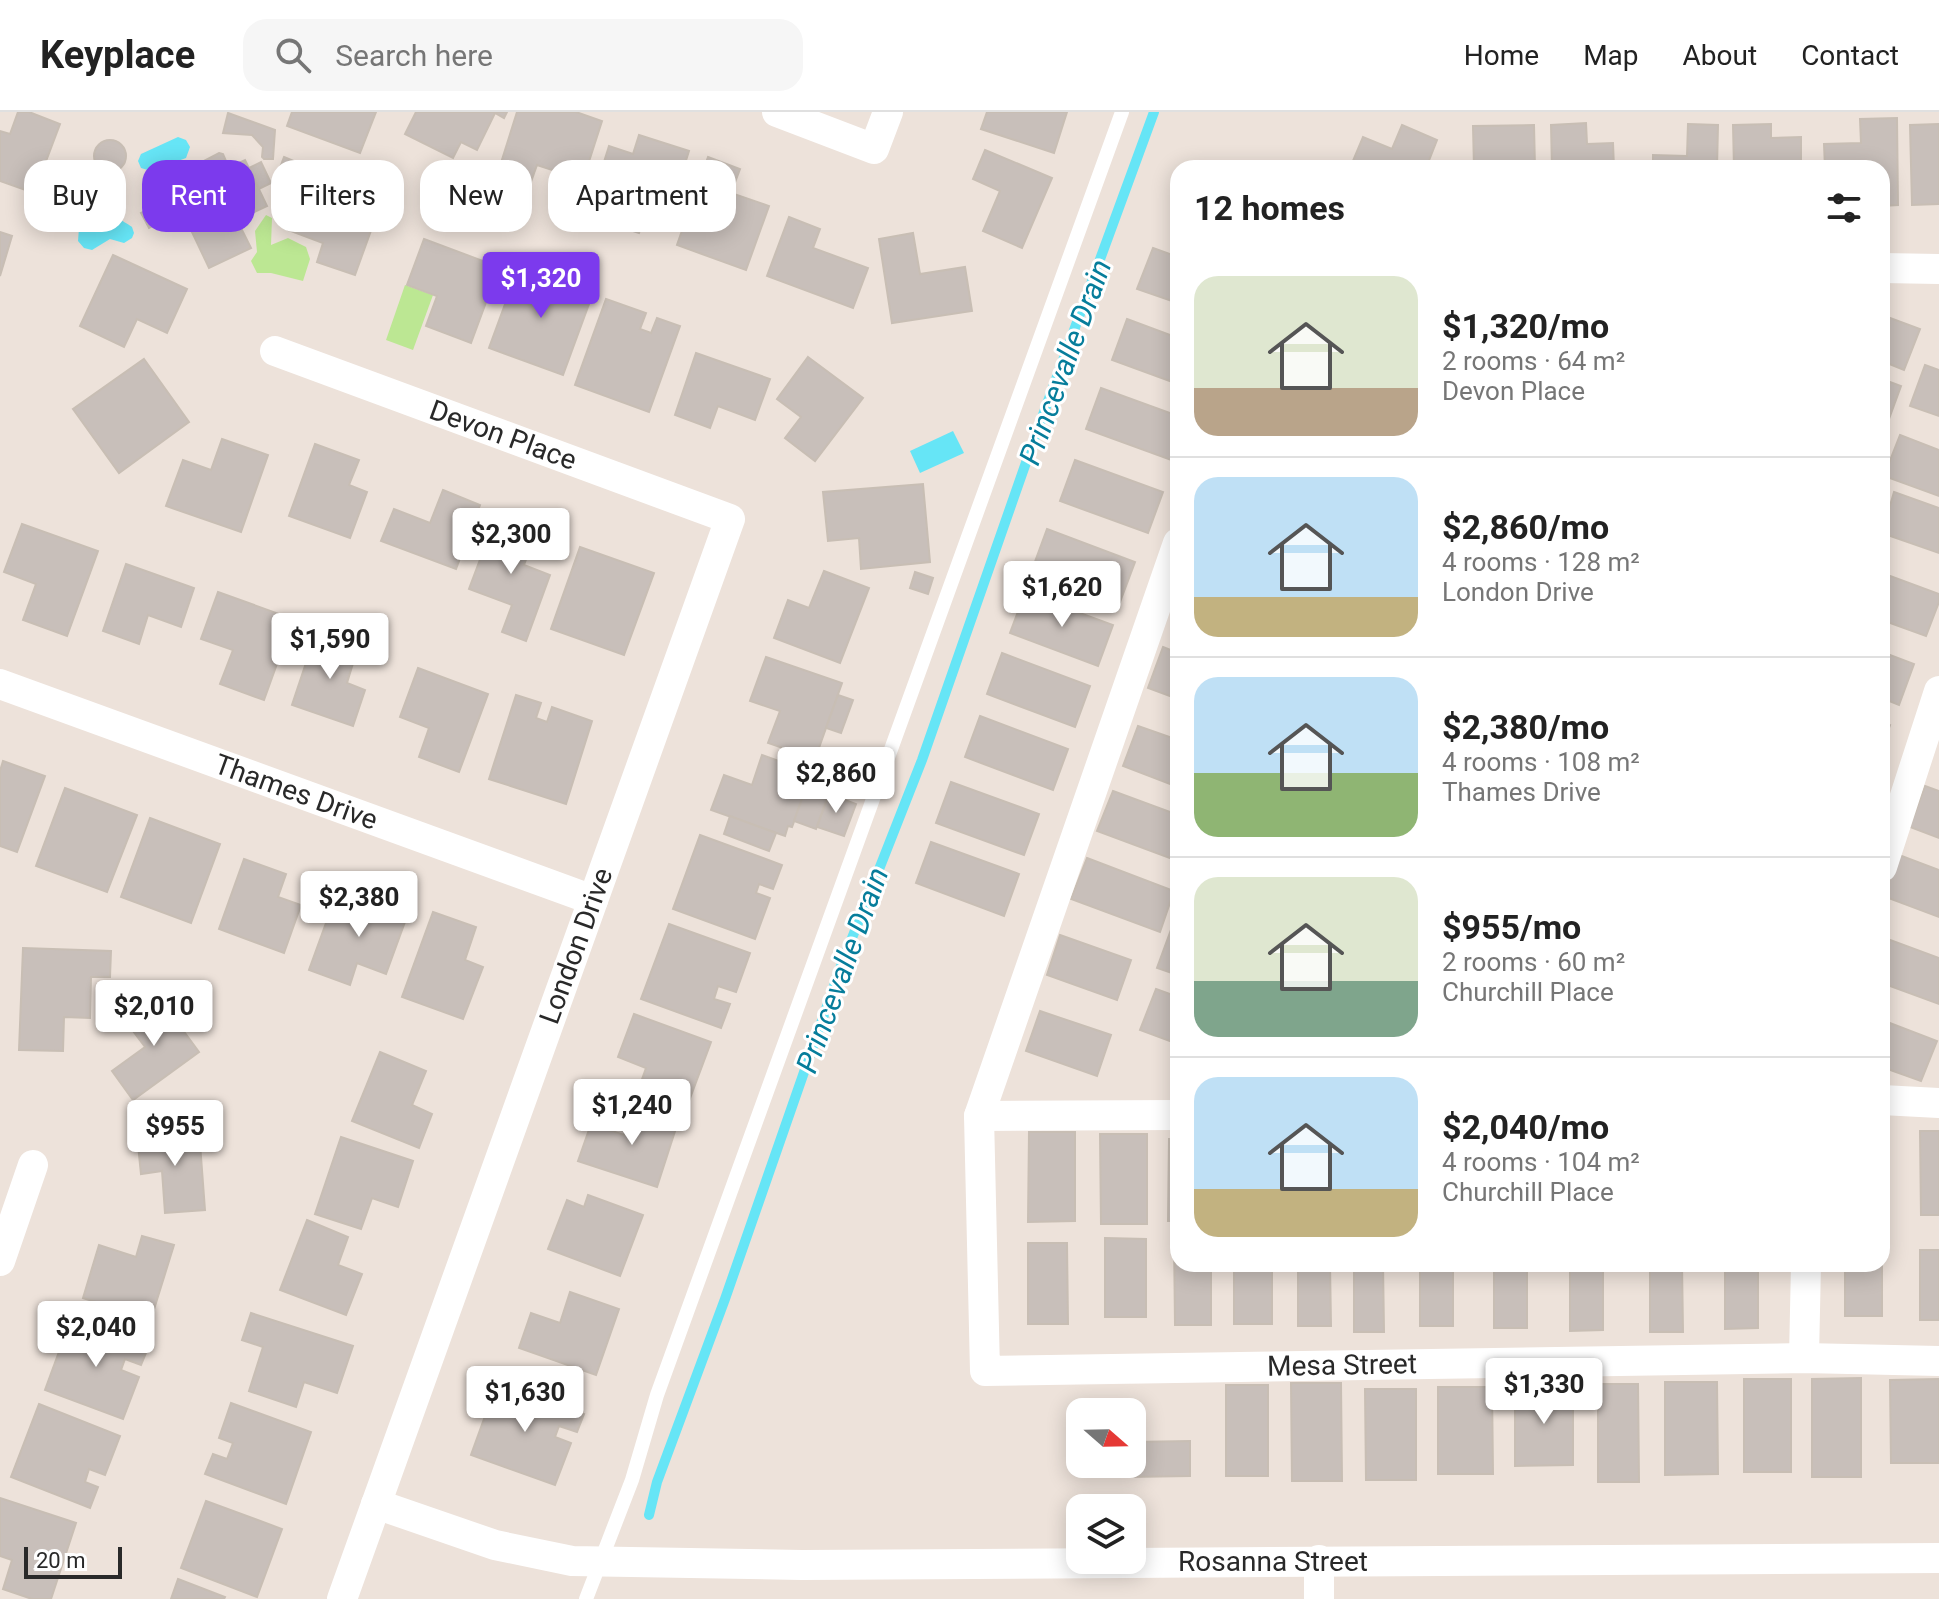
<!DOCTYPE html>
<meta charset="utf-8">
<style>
body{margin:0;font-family:Roboto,sans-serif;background:#f6f6f6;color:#222;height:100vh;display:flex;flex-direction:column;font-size:30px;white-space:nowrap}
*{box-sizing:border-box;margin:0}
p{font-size:26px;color:#767676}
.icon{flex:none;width:44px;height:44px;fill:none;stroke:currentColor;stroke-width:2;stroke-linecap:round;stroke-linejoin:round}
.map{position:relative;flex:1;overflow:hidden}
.panel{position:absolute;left:1170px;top:48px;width:720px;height:1112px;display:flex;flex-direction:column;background:#fff;border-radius:24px;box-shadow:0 4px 20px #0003}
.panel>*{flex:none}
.hud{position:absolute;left:24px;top:48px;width:760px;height:72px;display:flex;gap:16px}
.needle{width:52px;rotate:110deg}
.controls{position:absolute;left:1066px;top:1286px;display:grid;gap:16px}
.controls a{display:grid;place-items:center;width:80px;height:80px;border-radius:16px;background:#fff;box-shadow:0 4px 20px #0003;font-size:40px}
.scale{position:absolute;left:24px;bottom:20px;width:98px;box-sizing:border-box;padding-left:8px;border:4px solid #292929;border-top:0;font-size:22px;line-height:28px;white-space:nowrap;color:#292929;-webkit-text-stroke:6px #fff;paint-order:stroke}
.price{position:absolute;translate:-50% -68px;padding:0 18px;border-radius:8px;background:#fff;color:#222;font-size:26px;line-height:52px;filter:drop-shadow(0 2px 4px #0008)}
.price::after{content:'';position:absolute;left:50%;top:48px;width:24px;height:18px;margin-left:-12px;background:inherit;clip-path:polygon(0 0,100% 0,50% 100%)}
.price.selected{background:#7c3aed;color:#fff}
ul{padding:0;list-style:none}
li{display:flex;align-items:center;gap:24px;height:200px;padding:0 24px}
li+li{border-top:2px solid #e0e0e0}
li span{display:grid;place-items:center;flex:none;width:224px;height:160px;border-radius:24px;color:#555}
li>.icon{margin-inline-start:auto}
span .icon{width:96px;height:96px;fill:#fffc;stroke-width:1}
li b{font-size:34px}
h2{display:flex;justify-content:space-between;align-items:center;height:96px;padding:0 24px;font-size:34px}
.pill{padding:0 28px;border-radius:24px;background:#fff;box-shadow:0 4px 20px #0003;font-size:28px;line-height:72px}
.pill.selected{background:#7c3aed;color:#fff}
header{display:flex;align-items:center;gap:48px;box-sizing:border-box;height:112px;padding:0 40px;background:#fff;border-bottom:2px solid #e0e0e0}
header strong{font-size:38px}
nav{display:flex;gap:44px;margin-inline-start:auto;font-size:28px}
.search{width:560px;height:72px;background:#f6f6f6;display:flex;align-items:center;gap:20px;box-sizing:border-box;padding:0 28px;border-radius:24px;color:#767676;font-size:30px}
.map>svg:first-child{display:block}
.green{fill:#bce793}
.water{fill:#66e5f6}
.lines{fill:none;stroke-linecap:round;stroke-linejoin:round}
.stream{stroke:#66e5f6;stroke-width:10}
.building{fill:#c8bfba;stroke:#c8beb4;stroke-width:2}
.path{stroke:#c3c3c3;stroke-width:5;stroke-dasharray:6 4;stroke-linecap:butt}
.service{stroke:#fff;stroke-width:14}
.minor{stroke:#fff;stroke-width:30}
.labels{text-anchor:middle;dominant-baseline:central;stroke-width:6;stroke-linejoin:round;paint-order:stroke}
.street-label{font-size:28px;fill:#292929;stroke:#fff}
.water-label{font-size:30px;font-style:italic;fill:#067d9b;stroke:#fff}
</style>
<header>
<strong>Keyplace</strong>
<div class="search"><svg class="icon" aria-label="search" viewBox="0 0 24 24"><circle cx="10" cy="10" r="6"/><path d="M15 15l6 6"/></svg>Search here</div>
<nav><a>Home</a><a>Map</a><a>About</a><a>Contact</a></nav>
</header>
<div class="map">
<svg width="1939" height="1487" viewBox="0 0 1939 1487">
<rect width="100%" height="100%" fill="#ede2da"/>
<g class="green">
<polygon points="266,103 272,106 271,133 288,126 306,135 310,147 303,169 271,161 257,161 251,149 257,140 255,119"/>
<polygon points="405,173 433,183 413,238 386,228"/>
</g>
<g class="water">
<polygon points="178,25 186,28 190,35 186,46 151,59 141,56 138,49 141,42"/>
<path d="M107,101C110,101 128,112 132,115L134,121L132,126L124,131L110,127L92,138L84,136L78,129L79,116L86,112L98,109Z"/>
<polygon points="953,319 964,341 920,361 910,339"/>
</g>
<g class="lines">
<polyline class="stream" points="649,1403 657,1370 725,1187 841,854 922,648 1036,322 1154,0"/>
</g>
<g class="building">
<polygon points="18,0 29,0 60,12 34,81 0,69 0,19 10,22"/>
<polygon points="292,0 376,0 360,41 287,14"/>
<polygon points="416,0 507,0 504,6 495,1 477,38 461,30 453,46 405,22"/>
<polygon points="517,0 576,0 602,9 583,68 537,53 526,84 494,73"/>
<polygon points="987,0 1067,0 1054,41 981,17"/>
<polygon points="228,1 275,18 273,47 264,47 262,45 263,35 252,23 223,21"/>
<polygon points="1897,6 1898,93 1882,94 1882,56 1825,56 1824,32 1861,31 1860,7"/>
<polygon points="1586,11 1587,32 1613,31 1614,56 1552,56 1551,13"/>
<polygon points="1688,12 1718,13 1717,56 1653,56 1653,43 1687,44"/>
<polygon points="1771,12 1771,26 1801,25 1801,56 1734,56 1733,13"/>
<polygon points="1939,12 1939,92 1912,93 1910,13"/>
<polygon points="1402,13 1437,28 1426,56 1350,56 1363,25 1392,37"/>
<polygon points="1534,13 1535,56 1474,56 1473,14"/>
<polygon points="639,23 689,39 666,112 644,105 639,121 587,104 609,34 633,42"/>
<circle cx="110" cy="44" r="16"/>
<polygon points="985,38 1052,66 1022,136 983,119 1000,79 973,67"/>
<polygon points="219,41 223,42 229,56 212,64 204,49"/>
<polygon points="284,45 301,52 296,67 278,61"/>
<polygon points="708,45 740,57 731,81 769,94 746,158 677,133"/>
<polygon points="245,48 267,94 237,108 251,136 209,156 174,82"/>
<polygon points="204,49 212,64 175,81 168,66"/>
<polygon points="261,50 271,71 259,77 249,56"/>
<polygon points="304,73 378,99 355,163 317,150 323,131 288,118"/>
<polygon points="174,82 178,92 169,97 164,87"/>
<polygon points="159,92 164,103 147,112 141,101"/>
<polygon points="166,102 168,106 149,116 147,112"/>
<polygon points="789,105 820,117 813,136 868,156 853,196 767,164"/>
<polygon points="0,120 12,124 0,164"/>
<polygon points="913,121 920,162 965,155 972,199 892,211 879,127"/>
<polygon points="424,127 499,155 471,231 426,214 437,184 407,173"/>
<polygon points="1153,136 1178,145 1178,191 1137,177"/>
<polygon points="113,143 187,177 167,221 137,207 124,235 80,214"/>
<polygon points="519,154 593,181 563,263 489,236"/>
<polygon points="606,187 646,201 640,217 651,221 657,206 680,214 649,300 575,273"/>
<polygon points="1882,203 1920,217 1904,258 1882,249"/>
<polygon points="1127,207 1178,226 1178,272 1112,248"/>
<polygon points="696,241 770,267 755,308 718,294 710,316 675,303"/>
<polygon points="808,245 863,286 815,349 785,326 801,305 777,287"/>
<polygon points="144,247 189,310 119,361 73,297"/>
<polygon points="1925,253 1939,258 1939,304 1910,294"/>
<polygon points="1882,267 1901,274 1886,315 1882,313"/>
<polygon points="1101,276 1178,304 1178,338 1174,349 1086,317"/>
<polygon points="1900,323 1939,338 1939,384 1884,364"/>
<polygon points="222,327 268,343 241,420 166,394 183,348 211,358"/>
<polygon points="315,332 359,348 349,373 367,380 350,426 289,404"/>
<polygon points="1075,348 1163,380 1148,421 1060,389"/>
<polygon points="923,372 930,450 861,457 859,426 828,429 823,380"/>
<polygon points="443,378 480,393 456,457 381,429 394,397 430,411"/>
<polygon points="1894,380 1939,396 1939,441 1882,421"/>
<polygon points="496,405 536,420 524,453 550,463 526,529 502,520 512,493 469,477"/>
<polygon points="22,412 98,439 67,524 23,508 36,472 4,460"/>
<polygon points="1047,417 1135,450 1120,490 1032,458"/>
<polygon points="580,435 654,461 624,543 551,517"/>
<polygon points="126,452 194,476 181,515 148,503 139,532 103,519"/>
<polygon points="824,459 869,476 840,551 774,526 788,488 809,496"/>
<polygon points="915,460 933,466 928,482 910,476"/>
<polygon points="1882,461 1939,482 1939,490 1926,524 1882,508"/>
<polygon points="218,480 293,507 264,588 220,572 233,538 201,527"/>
<polygon points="1025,481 1113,513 1098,554 1010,521"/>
<polygon points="316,521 358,535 347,571 365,578 353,614 292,593"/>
<polygon points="1163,535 1178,541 1178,587 1148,576"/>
<polygon points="1882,540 1914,552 1899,593 1882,586"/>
<polygon points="1002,541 1090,574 1075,615 987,582"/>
<polygon points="766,545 842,571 815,647 768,631 780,599 750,589"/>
<polygon points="418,556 488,582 459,660 419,645 429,616 400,605"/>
<polygon points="516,583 541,591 536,606 547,610 552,595 592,609 566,692 489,667"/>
<polygon points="838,583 853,588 841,621 826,616"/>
<polygon points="980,604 1068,637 1053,678 965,645"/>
<polygon points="1882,610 1890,613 1882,636"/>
<polygon points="1138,614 1178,628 1178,675 1123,654"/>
<polygon points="817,641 830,646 828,654 814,649"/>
<polygon points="762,643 812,661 792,715 788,714 785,724 711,698 724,663 752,673"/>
<polygon points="3,649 45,664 17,740 0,734 0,659"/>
<polygon points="808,670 830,678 816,717 794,709"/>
<polygon points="951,670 1039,702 1024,743 936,711"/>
<polygon points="1925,674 1939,679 1939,726 1910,715"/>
<polygon points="65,676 137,703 107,780 36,754"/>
<polygon points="1113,679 1178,703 1178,749 1097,719"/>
<polygon points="829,682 856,692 844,724 817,715"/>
<polygon points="730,704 776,721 769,739 724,722"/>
<polygon points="150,706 220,732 191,811 121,785"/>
<polygon points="700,723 782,753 773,777 759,772 756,781 770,786 755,827 673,797"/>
<polygon points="931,730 1019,762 1004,804 916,771"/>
<polygon points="1899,743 1939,758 1939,805 1883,784"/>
<polygon points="1087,746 1174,779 1160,820 1071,787"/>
<polygon points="244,747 286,762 278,785 301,793 284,841 219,817"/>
<polygon points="378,784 410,796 386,862 357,851 350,873 309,858 334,789 371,802"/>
<polygon points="433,800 476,815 465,848 483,855 463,907 402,885"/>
<polygon points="669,812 750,841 736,880 718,874 714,887 730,892 721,916 641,887"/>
<polygon points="1172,815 1178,817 1178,863 1157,856"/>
<polygon points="1060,823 1131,848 1117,888 1047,863"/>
<polygon points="1882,825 1939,846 1939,892 1882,871"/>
<polygon points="23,836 111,839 110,865 91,865 90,906 64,905 63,939 19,938"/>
<polygon points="1156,877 1178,885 1178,932 1140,918"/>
<polygon points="157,883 199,940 133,988 112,959 145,935 124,907"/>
<polygon points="1040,899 1111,923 1097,964 1026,939"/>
<polygon points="634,902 711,930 683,1005 635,987 646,956 618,945"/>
<polygon points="1882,908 1937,929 1921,969 1882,955"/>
<polygon points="380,940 426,959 412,993 432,1002 419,1036 352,1009"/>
<polygon points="633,995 678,1010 657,1075 578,1049 591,1012 624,1023"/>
<polygon points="199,1018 205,1098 165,1101 162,1059 141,1062 137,1023"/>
<polygon points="1920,1019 1939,1019 1939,1103 1921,1103"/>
<polygon points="1029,1020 1075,1020 1075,1109 1028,1110"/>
<rect x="1882" y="1020" width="6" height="76"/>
<polygon points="1100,1022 1147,1022 1147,1112 1101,1112"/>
<polygon points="341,1025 413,1049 398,1095 372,1086 361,1117 315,1102"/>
<polygon points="1169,1027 1178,1027 1178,1109 1168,1109"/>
<polygon points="588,1083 643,1103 620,1164 548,1137 567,1088 584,1095"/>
<polygon points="307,1108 348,1125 338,1153 362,1162 346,1203 280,1178"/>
<polygon points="1882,1120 1882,1204 1845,1204 1845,1152 1882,1152"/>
<polygon points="142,1124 174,1133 151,1207 83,1186 99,1133 136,1145"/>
<polygon points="1105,1126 1146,1127 1146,1205 1105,1205"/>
<polygon points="1174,1126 1178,1126 1178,1152 1211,1152 1211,1213 1175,1213"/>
<polygon points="1028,1131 1067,1131 1068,1212 1028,1212"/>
<rect x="1920" y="1138" width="19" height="70"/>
<rect x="1234" y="1152" width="38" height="60"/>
<polygon points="1298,1152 1330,1152 1331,1214 1298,1214"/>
<polygon points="1354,1152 1383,1152 1384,1220 1354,1220"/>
<rect x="1420" y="1152" width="33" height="62"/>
<rect x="1494" y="1152" width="33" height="64"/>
<polygon points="1570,1152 1603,1152 1603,1218 1570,1219"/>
<polygon points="1650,1152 1682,1152 1683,1220 1650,1220"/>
<polygon points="1725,1152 1758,1152 1758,1216 1725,1217"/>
<polygon points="570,1180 619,1197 596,1263 519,1236 531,1201 560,1211"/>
<polygon points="251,1201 353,1234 337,1281 304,1270 296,1295 249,1279 263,1235 242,1228"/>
<polygon points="71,1207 148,1236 141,1253 125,1247 121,1258 139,1265 123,1307 45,1278"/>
<polygon points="1861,1266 1861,1365 1812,1365 1812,1267"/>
<rect x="1744" y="1267" width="47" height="93"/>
<polygon points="1939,1267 1939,1351 1891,1351 1890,1268"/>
<polygon points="1665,1270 1717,1270 1718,1362 1665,1363"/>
<polygon points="497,1271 584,1302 577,1320 559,1314 555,1325 571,1331 555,1373 471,1343"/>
<polygon points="1291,1271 1341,1271 1342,1369 1292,1369"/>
<polygon points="1598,1272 1638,1272 1639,1370 1598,1370"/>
<rect x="1226" y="1273" width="42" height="91"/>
<polygon points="1573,1273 1573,1353 1515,1354 1515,1274"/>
<polygon points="1438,1275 1492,1275 1493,1362 1438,1362"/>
<polygon points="1365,1277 1416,1277 1416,1368 1366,1368"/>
<polygon points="231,1291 311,1320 286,1392 205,1362 213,1342 227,1347 233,1331 219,1326"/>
<polygon points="39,1292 120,1324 105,1363 89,1357 85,1370 98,1375 90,1396 11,1365"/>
<polygon points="1190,1329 1190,1364 1128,1365 1128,1352 1132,1352 1132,1330"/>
<polygon points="0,1386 76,1411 51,1487 32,1487 3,1477 12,1448 0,1444"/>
<polygon points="206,1389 282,1417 257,1485 181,1456"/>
<polygon points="178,1467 225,1485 224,1487 171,1487"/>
</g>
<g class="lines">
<polyline class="path" points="155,68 156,79"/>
<polyline class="service" points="586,1487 632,1368 657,1283 1122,0"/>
<g class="minor">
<polyline points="777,0 874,37 888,0"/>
<polyline points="1882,156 1939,157"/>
<polyline points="275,239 730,407 342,1487"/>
<polyline points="1178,431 979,1004 985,1259 1804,1246 1939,1249"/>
<polyline points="0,572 593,788"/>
<polyline points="1882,755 1939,579"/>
<polyline points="1882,988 1939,991"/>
<polyline points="979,1004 1178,1003"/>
<polyline points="0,1149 33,1053"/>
<polyline points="1804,1246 1806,1152"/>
<polyline points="376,1392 495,1433 572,1449 802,1453 1939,1446"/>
<polyline points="1319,1487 1319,1448"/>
</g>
</g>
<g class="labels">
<g class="street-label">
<text transform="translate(503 323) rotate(20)">Devon Place</text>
<text transform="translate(296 680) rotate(20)">Thames Drive</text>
<text transform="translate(576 834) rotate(-70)">London Drive</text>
<text transform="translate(1342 1253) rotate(-1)">Mesa Street</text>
<text x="1273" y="1449">Rosanna Street</text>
</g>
<g class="water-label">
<text transform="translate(1065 250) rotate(-70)">Princevalle Drain</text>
<text transform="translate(842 858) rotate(-70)">Princevalle Drain</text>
</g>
</g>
</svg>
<div class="controls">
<a><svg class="needle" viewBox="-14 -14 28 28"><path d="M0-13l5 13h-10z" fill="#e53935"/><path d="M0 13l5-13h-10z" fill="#767676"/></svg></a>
<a><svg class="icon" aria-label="layers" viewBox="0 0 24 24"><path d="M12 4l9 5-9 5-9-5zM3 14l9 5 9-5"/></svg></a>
</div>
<div class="scale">20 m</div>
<b class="price selected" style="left:541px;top:208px">$1,320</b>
<b class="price" style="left:511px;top:464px">$2,300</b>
<b class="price" style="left:1062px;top:517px">$1,620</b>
<b class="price" style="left:330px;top:569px">$1,590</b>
<b class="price" style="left:836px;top:703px">$2,860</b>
<b class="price" style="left:359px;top:827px">$2,380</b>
<b class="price" style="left:154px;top:936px">$2,010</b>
<b class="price" style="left:632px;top:1035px">$1,240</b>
<b class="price" style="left:175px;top:1056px">$955</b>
<b class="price" style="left:96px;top:1257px">$2,040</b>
<b class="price" style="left:1544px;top:1314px">$1,330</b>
<b class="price" style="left:525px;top:1322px">$1,630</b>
<div class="hud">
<a class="pill">Buy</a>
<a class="pill selected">Rent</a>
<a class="pill">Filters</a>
<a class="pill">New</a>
<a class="pill">Apartment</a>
</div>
<section class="panel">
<h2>12 homes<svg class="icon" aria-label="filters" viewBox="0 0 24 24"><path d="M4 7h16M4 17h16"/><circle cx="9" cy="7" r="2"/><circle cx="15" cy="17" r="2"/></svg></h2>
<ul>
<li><span style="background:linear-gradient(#dfe7d0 70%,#b9a48a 0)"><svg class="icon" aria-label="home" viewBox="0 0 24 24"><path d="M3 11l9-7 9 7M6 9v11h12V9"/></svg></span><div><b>$1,320/mo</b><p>2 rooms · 64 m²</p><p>Devon Place</p></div></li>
<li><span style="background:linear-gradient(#bfe0f5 75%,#c2b280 0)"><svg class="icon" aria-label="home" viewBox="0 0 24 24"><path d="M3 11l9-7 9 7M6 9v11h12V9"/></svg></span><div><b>$2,860/mo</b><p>4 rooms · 128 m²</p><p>London Drive</p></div></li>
<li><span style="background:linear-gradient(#bfe0f5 60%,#8fb573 0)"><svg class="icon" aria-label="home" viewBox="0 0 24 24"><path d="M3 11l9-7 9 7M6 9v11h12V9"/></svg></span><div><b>$2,380/mo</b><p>4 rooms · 108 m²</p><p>Thames Drive</p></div></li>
<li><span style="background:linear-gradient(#dfe7d0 65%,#7fa58c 0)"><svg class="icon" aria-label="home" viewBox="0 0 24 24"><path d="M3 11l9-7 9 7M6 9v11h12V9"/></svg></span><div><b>$955/mo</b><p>2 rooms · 60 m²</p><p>Churchill Place</p></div></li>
<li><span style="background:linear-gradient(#bfe0f5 70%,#c2b280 0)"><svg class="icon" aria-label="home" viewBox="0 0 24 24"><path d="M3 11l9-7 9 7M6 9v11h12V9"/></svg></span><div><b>$2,040/mo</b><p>4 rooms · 104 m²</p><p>Churchill Place</p></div></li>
</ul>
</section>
</div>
